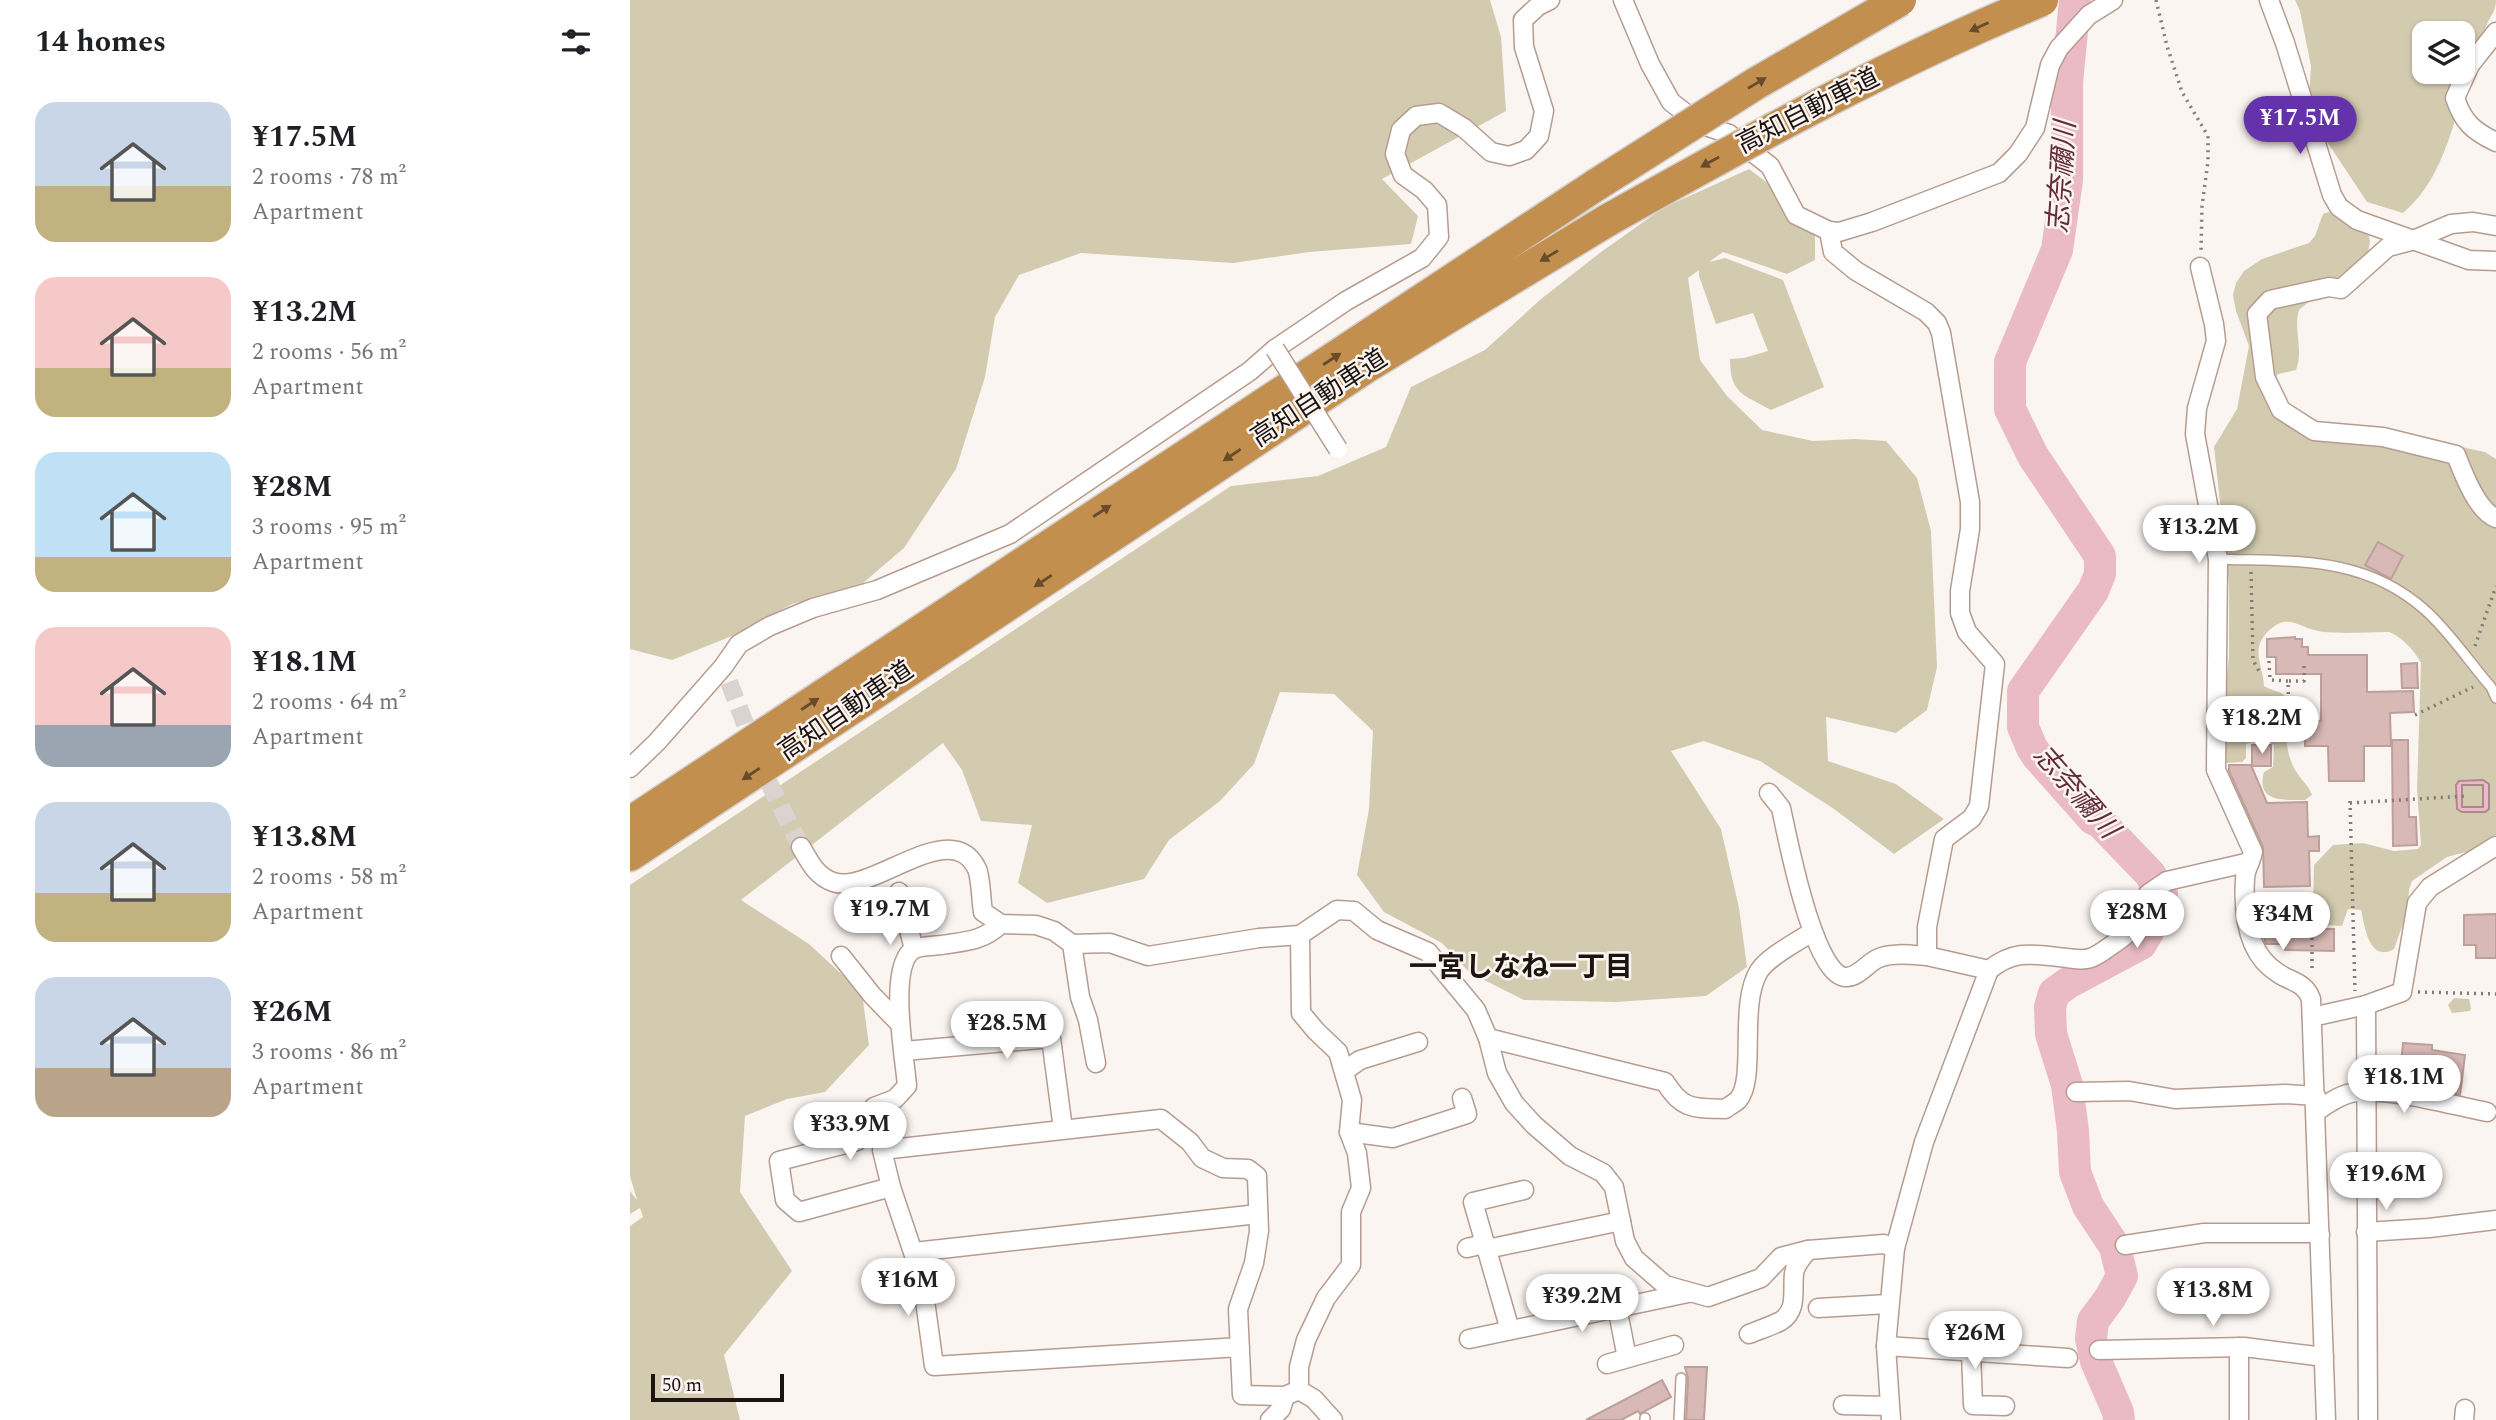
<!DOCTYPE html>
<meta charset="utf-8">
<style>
body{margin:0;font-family:Spectral,"Noto Sans JP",serif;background:#f6f6f6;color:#202124;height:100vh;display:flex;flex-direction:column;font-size:26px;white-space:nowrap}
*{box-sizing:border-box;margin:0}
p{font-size:23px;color:#757577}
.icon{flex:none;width:38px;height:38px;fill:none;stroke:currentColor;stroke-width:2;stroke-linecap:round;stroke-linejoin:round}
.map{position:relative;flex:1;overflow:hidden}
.details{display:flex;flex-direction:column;background:#fff;width:630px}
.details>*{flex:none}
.fabs{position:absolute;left:1782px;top:21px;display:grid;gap:14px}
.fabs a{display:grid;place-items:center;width:63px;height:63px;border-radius:14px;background:#fff;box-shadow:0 2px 5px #0004;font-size:35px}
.scale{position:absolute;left:21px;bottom:18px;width:133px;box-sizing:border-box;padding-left:7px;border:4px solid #1e140f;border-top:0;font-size:19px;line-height:24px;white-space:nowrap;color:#1e140f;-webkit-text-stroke:5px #fbf5f2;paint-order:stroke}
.price{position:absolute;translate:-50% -60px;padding:0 16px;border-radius:24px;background:#fff;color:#222;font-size:23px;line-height:46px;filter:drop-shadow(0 2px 4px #0008)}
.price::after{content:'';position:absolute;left:50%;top:42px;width:21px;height:16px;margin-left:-10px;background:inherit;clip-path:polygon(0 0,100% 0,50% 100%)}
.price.current{background:#6432aa;color:#fff}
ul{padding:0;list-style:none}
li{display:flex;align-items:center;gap:21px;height:175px;padding:0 35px}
li span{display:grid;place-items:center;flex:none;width:196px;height:140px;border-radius:21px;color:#555}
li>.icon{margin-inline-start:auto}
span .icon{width:84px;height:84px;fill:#fffc;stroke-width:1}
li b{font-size:30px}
h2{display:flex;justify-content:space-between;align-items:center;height:84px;padding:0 35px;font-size:30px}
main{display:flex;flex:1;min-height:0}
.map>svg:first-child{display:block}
.green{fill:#d3cbb0;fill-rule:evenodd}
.water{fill:#eabbc5;stroke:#ad898e;stroke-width:2;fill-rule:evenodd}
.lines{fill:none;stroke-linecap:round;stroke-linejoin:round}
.river{stroke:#eabbc5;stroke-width:32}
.building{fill:#d8b9b5;stroke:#bd9f9b;stroke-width:2}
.minor-tunnel{stroke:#dad3d0;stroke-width:18;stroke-dasharray:18 9;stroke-linecap:butt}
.service-casing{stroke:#b69c8f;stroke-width:12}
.minor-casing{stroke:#b69c8f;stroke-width:21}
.motorway-casing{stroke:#d2d0cf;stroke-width:35}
.path{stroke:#837b77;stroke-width:3.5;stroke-dasharray:2 5;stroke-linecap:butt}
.service{stroke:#fff;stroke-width:9}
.minor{stroke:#fff;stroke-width:18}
.motorway{stroke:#c38f4e;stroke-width:32}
.minor-bridge-casing{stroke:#b69c8f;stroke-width:21;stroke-linecap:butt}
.motorway-bridge-casing{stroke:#d2d0cf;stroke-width:35;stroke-linecap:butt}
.minor-bridge{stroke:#fff;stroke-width:18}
.motorway-bridge{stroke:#c38f4e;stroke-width:32}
.oneway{fill:#684b2b}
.labels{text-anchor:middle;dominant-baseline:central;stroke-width:5;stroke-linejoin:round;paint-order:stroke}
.street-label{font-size:26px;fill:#1e140f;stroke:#fbf5f2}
.water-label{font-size:28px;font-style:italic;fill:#642b3b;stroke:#fbf5f2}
.neighbourhood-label{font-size:28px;font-weight:bold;fill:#1e140f;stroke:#fbf5f2}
</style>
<main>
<section class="details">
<h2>14 homes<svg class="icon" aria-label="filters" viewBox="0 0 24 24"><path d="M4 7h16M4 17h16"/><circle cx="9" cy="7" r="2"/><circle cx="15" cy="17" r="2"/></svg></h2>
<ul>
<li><span style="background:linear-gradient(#c9d6e8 60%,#c2b280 0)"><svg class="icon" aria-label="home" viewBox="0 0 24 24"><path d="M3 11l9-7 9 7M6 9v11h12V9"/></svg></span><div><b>¥17.5M</b><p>2 rooms · 78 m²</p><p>Apartment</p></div></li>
<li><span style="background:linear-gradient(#f6c9c9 65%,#c2b280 0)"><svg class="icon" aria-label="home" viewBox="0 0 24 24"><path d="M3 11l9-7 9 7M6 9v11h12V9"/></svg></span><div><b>¥13.2M</b><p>2 rooms · 56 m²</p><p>Apartment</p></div></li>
<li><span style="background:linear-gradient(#bfe0f5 75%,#c2b280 0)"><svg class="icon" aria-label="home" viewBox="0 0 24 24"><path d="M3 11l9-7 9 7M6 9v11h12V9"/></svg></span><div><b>¥28M</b><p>3 rooms · 95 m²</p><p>Apartment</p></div></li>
<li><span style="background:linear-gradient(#f6c9c9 70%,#9aa5b1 0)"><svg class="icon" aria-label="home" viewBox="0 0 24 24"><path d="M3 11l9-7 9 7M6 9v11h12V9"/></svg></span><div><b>¥18.1M</b><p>2 rooms · 64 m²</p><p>Apartment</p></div></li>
<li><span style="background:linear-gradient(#c9d6e8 65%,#c2b280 0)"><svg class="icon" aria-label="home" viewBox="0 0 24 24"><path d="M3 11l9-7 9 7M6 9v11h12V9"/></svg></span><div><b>¥13.8M</b><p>2 rooms · 58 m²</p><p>Apartment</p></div></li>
<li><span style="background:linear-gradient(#c9d6e8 65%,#b9a48a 0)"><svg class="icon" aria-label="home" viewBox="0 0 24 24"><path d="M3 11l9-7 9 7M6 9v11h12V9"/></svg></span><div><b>¥26M</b><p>3 rooms · 86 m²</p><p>Apartment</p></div></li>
</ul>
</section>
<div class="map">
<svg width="1866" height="1420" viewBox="0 0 1866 1420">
<rect width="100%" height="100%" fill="#fbf5f2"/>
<g class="green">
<polygon points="0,0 860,0 871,37 876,111 752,179 788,216 781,244 679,252 603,263 451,253 389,275 365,317 355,377 326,469 274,548 226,589 162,604 102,636 42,660 0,649"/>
<path d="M1665,0H1866C1866,11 1861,15 1857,24C1852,36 1848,48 1844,60C1824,113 1818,175 1773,213L1737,202L1678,113L1681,66L1670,11ZM1794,33H1832V72H1794Z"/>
<path d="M1119,169L1185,219V260L1157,274L1093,252L1079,262L1095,258L1153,280L1194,387L1141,410C1113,394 1100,394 1100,359L1114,358L1138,351L1123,313L1086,324L1069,276V270L1058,278L1070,360L1097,396L1132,430L1183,441L1225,439L1256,441L1287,478L1301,531L1307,667L1297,710L1266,733L1196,717L1198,761L1266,784L1314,819L1264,854L1204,809L1130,761L1074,741L1041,751L1091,829L1109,908L1117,967L1076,996L985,1002L894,1000L840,973L812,943L754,912L727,875L739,809L743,731L704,694L650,692L624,764L590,801L539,840L514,879L417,903L388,883L402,825L351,821L332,770L313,743L111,900L179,944L232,993L239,1045L195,1092L157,1099L115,1116L110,1192L162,1271L94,1355L110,1420H0V1226L13,1217L10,1208L0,1214V1191L7,1200L0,1176V885L601,486L688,476L756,447L781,387L855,350L911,299L971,252L1033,208Z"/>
<path d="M1702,211L1737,229L1740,241L1738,253L1669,310C1663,331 1674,350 1666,370L1648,374L1644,381L1660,408L1692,425L1789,438L1855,452L1866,459V835L1840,851L1817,857L1782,881L1779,889L1778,910L1764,949C1739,963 1735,927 1731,910L1718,909L1712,926L1695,925L1683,902L1684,865L1703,845L1733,843L1764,851L1788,849L1791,845L1787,789L1791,663C1785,651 1772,637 1759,632C1739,632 1701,635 1684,630C1673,627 1664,620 1653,622C1644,624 1633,635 1630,643C1625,657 1634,672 1634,686C1641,691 1649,690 1655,696C1656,719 1653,747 1664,768C1669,778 1678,784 1682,795L1675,800C1656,800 1625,803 1634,772L1643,767L1644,745L1641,743L1622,742L1616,744V758L1612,762L1597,763L1594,759L1592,719L1599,658V585L1584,447L1607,409L1619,346L1606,311L1603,295L1606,283L1614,271L1632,259L1679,243L1685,236L1693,214Z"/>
<polygon points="1824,998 1839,999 1841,1008 1840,1011 1822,1013 1818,1005"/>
</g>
<path class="water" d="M1853,780L1859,784V809L1855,812H1832L1827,809L1826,785L1829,781ZM1832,785H1853V807H1832Z"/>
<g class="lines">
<polyline class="river" points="1445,0 1437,83 1437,180 1427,250 1380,362 1380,409 1403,456 1470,556 1470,574 1463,591 1393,691 1393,727 1402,748 1408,757 1463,819 1470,822 1520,874 1532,894 1528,914 1511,944 1438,983 1424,993 1420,1007 1421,1034 1437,1085 1443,1131 1445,1172 1458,1206 1485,1247 1492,1276 1480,1298 1463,1321 1461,1339 1466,1361 1488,1412 1489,1420"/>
</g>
<g class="building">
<polygon points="1748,542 1773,556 1761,579 1735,565"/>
<polygon points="1665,637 1665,639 1672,639 1672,647 1678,647 1678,655 1737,655 1737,692 1783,691 1784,712 1760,713 1761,746 1734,746 1734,781 1699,781 1698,746 1675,746 1675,721 1691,721 1691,674 1646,674 1646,657 1637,657 1637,639"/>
<polygon points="1787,663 1788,688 1772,688 1771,664"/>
<polygon points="1762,740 1778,740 1779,817 1786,817 1787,845 1763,846"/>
<rect x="1622" y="745" width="19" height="21"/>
<polygon points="1599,765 1621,765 1637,803 1677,802 1678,837 1689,836 1689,851 1679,851 1680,886 1634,887 1633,847 1599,771"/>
<polygon points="1866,914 1866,958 1846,958 1846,945 1834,945 1834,915"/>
<polygon points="1628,916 1677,917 1677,929 1704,929 1704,951 1655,950 1655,944 1636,944"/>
<polygon points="1773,1043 1802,1045 1802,1050 1835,1055 1830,1095 1815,1091 1816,1079 1770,1076"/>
<polygon points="1055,1367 1077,1367 1074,1420 1056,1420 1058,1378"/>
<polygon points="1032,1380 1041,1397 1015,1411 1010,1414 1008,1411 991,1420 956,1420"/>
</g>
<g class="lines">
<polyline class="minor-tunnel" points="99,682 133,771 171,847"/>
<g class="service-casing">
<g id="service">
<path d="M1588,559C1664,562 1733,555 1795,610C1819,631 1840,663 1861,687L1866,698"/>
<polyline points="1015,1420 1015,1418"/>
<polyline points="1049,1420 1051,1378"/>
</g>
</g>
<g class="minor-casing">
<g id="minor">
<polyline points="993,0 1020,64 1041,102 1070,124 1099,134 1140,166 1166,215 1199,231 1209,232 1242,222 1369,173 1388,154 1405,128 1420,65 1429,48 1459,15 1483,0"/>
<polyline points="1639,0 1655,43 1702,195 1709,207 1727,220 1839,260 1866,261"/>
<path d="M1866,32L1840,65L1825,98C1833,122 1843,131 1866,142"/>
<path d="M1866,226L1843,222L1821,224L1781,241L1758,247L1711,289L1699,287L1640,300L1627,314L1635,377L1651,410L1684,431L1753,437L1826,455C1833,473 1847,511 1866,518"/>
<polyline points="1199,231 1203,252 1226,271 1296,312 1307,323 1311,333 1340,502 1340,529 1330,591 1330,613 1337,632 1365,664 1349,806 1342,818 1314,839 1297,927 1297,956 1359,970"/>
<path d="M1570,267L1584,324L1586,341L1567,408L1565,434L1588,559L1586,770L1623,852C1621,861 1615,870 1615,879C1613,912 1617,954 1648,973C1661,982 1675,982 1681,999L1696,1420"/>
<polyline points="0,768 27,742 93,667 109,644 140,626 183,608 247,590 380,534 620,371 645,349 716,301 792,258 809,237 807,205 794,190 773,175 765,154 771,130 786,116 809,113 834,128 861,152 879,156 896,150 909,136 914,111 894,47 893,20 908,6 920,0"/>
<path d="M1139,793L1151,808C1157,835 1184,980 1217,977C1230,976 1238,962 1249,958C1262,952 1283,955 1297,956"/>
<path d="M171,847C179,861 186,876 203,882C241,896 321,814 347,869C351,878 351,900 353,912L371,924L406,925L424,931L442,944L480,943L518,956L629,938L670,935L707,910L724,911L747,930L798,952L846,1010L858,1038L867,1073L884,1103L904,1125L940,1156L973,1173L984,1187L995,1241L1004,1258L1035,1285L1078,1297L1131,1278L1151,1257L1178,1250L1254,1244L1265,1248"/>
<polyline points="269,892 284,949"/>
<polyline points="442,944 450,997 458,1020 466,1063"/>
<polyline points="211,956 242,995 270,1024"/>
<polyline points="1736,1005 1738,1420"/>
<polyline points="1682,1017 1736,1005 1772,992 1787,903 1800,887 1866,846"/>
<path d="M858,1038L1035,1082C1052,1110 1064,1108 1095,1109C1099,1106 1105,1103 1108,1100C1127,1079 1108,1005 1129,971C1139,956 1167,942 1182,932"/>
<polyline points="274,1051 421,1038 433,1129"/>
<polyline points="714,1071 730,1060 788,1042"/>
<polyline points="1446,1092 1499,1091 1545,1099 1655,1094 1686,1096"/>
<path d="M1687,1111C1697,1104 1708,1096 1721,1093C1757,1086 1820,1105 1857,1112"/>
<polyline points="719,1132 763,1138 837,1114 832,1098"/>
<path d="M261,1187L169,1212L155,1200L149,1161L227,1141L234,1132L236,1117L244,1107L265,1099L277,1086C275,1058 257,965 284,949C290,946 303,946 311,945C336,941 351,942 371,924"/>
<polyline points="1736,1232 1799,1228 1866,1220"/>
<polyline points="1495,1245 1574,1233 1685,1233 1690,1235"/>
<polyline points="837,1248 854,1244"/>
<polyline points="857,1249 991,1221"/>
<polyline points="284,1252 628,1214"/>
<polyline points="987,1307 997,1358"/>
<polyline points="1188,1308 1258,1304"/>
<polyline points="880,1330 843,1202 894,1190"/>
<path d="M1119,1334C1129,1330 1141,1326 1151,1321C1168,1310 1162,1291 1164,1274C1165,1264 1172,1258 1178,1250"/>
<polyline points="839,1339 1058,1293"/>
<polyline points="1256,1346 1438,1358"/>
<polyline points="610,1347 304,1366 292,1279 261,1187 252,1150 531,1119 560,1142 572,1158 593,1168 618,1169 627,1176 629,1231 624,1263 608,1309 612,1395 655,1396 669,1390 684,1399 703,1420"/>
<polyline points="1609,1347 1609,1420"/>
<polyline points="1469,1350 1614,1347 1694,1357"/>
<polyline points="1341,1352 1343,1405 1375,1406"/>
<polyline points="977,1364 1044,1345"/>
<polyline points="669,1390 669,1367 676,1340 696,1298 721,1265 721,1212 731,1188 727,1153 719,1132 722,1100 708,1052 686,1031 671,1013 670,935"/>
<polyline points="1213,1405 1259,1406"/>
<polyline points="640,1420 651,1409 655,1396"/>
<path d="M1261,1420L1256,1346L1265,1248L1294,1142L1359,970C1386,948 1405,955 1437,958C1446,959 1455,961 1463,957C1470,954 1476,949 1482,945C1507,929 1509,921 1518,894L1537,881L1620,862"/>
<polyline points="1834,1420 1835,1409"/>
</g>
</g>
<g class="motorway-casing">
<g id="motorway">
<polyline points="0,823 966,185"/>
<polyline points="0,855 739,365 978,220"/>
</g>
</g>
<g class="path">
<polyline points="1526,0 1537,46 1552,92 1578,136 1578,161 1572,206 1571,253"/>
<polyline points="1621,572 1623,660 1630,673"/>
<polyline points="1845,646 1866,586"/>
<polyline points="1639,661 1640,680 1658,681"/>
<polyline points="1785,715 1843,687"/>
<polyline points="1659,722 1658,681 1674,681 1674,661"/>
<polyline points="1720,801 1725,991"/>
<polyline points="1720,803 1836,796"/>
<polyline points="1631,911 1682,912 1682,972"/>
<polyline points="1682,912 1694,911"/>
<polyline points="1788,992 1866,994"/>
</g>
<use href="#service" class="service"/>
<use href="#minor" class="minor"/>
<use href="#motorway" class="motorway"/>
<g class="minor-bridge-casing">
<polyline id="minor-bridge" points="645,349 708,449"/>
</g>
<g class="motorway-bridge-casing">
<g id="motorway-bridge">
<polyline points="966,185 1125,84 1270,0"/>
<path d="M978,220C1119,141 1261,62 1412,0"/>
</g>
</g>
<use href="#minor-bridge" class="minor-bridge"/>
<use href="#motorway-bridge" class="motorway-bridge"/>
</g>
<defs><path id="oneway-solid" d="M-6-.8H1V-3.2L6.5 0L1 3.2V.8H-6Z" transform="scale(1.75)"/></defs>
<g class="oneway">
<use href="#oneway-solid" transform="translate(1349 27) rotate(155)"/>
<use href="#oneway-solid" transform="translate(1127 83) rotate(-31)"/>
<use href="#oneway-solid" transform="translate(1080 162) rotate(151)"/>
<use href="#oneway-solid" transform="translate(919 256) rotate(149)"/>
<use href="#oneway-solid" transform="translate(702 359) rotate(-33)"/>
<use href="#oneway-solid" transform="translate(602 455) rotate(146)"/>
<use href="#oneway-solid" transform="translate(472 511) rotate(-33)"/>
<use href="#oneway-solid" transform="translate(413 581) rotate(146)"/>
<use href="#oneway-solid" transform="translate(180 704) rotate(-33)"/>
<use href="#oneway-solid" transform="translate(121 774) rotate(146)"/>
</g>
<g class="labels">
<g class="street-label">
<text transform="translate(1178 111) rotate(-27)">高知自動車道</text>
<text transform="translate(689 398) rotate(-33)">高知自動車道</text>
<text transform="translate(216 711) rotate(-34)">高知自動車道</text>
</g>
<g class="water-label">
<text transform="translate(1432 177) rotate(-86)">志奈禰川</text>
<text transform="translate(1446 792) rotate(49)">志奈禰川</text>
</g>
<g class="neighbourhood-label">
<text x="891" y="967">一宮しなね一丁目</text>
</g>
</g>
</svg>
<div class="fabs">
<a><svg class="icon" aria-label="layers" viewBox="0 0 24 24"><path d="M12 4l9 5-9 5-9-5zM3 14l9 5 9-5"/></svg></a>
</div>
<div class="scale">50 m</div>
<b class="price current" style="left:1670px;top:156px">¥17.5M</b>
<b class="price" style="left:1569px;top:565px">¥13.2M</b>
<b class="price" style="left:1632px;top:756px">¥18.2M</b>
<b class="price" style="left:260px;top:947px">¥19.7M</b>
<b class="price" style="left:1507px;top:950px">¥28M</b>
<b class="price" style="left:1653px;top:952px">¥34M</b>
<b class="price" style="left:377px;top:1061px">¥28.5M</b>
<b class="price" style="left:1774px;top:1115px">¥18.1M</b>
<b class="price" style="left:220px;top:1162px">¥33.9M</b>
<b class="price" style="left:1756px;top:1212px">¥19.6M</b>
<b class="price" style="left:278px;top:1318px">¥16M</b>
<b class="price" style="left:1583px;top:1328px">¥13.8M</b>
<b class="price" style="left:952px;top:1334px">¥39.2M</b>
<b class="price" style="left:1345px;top:1371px">¥26M</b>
</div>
</main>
